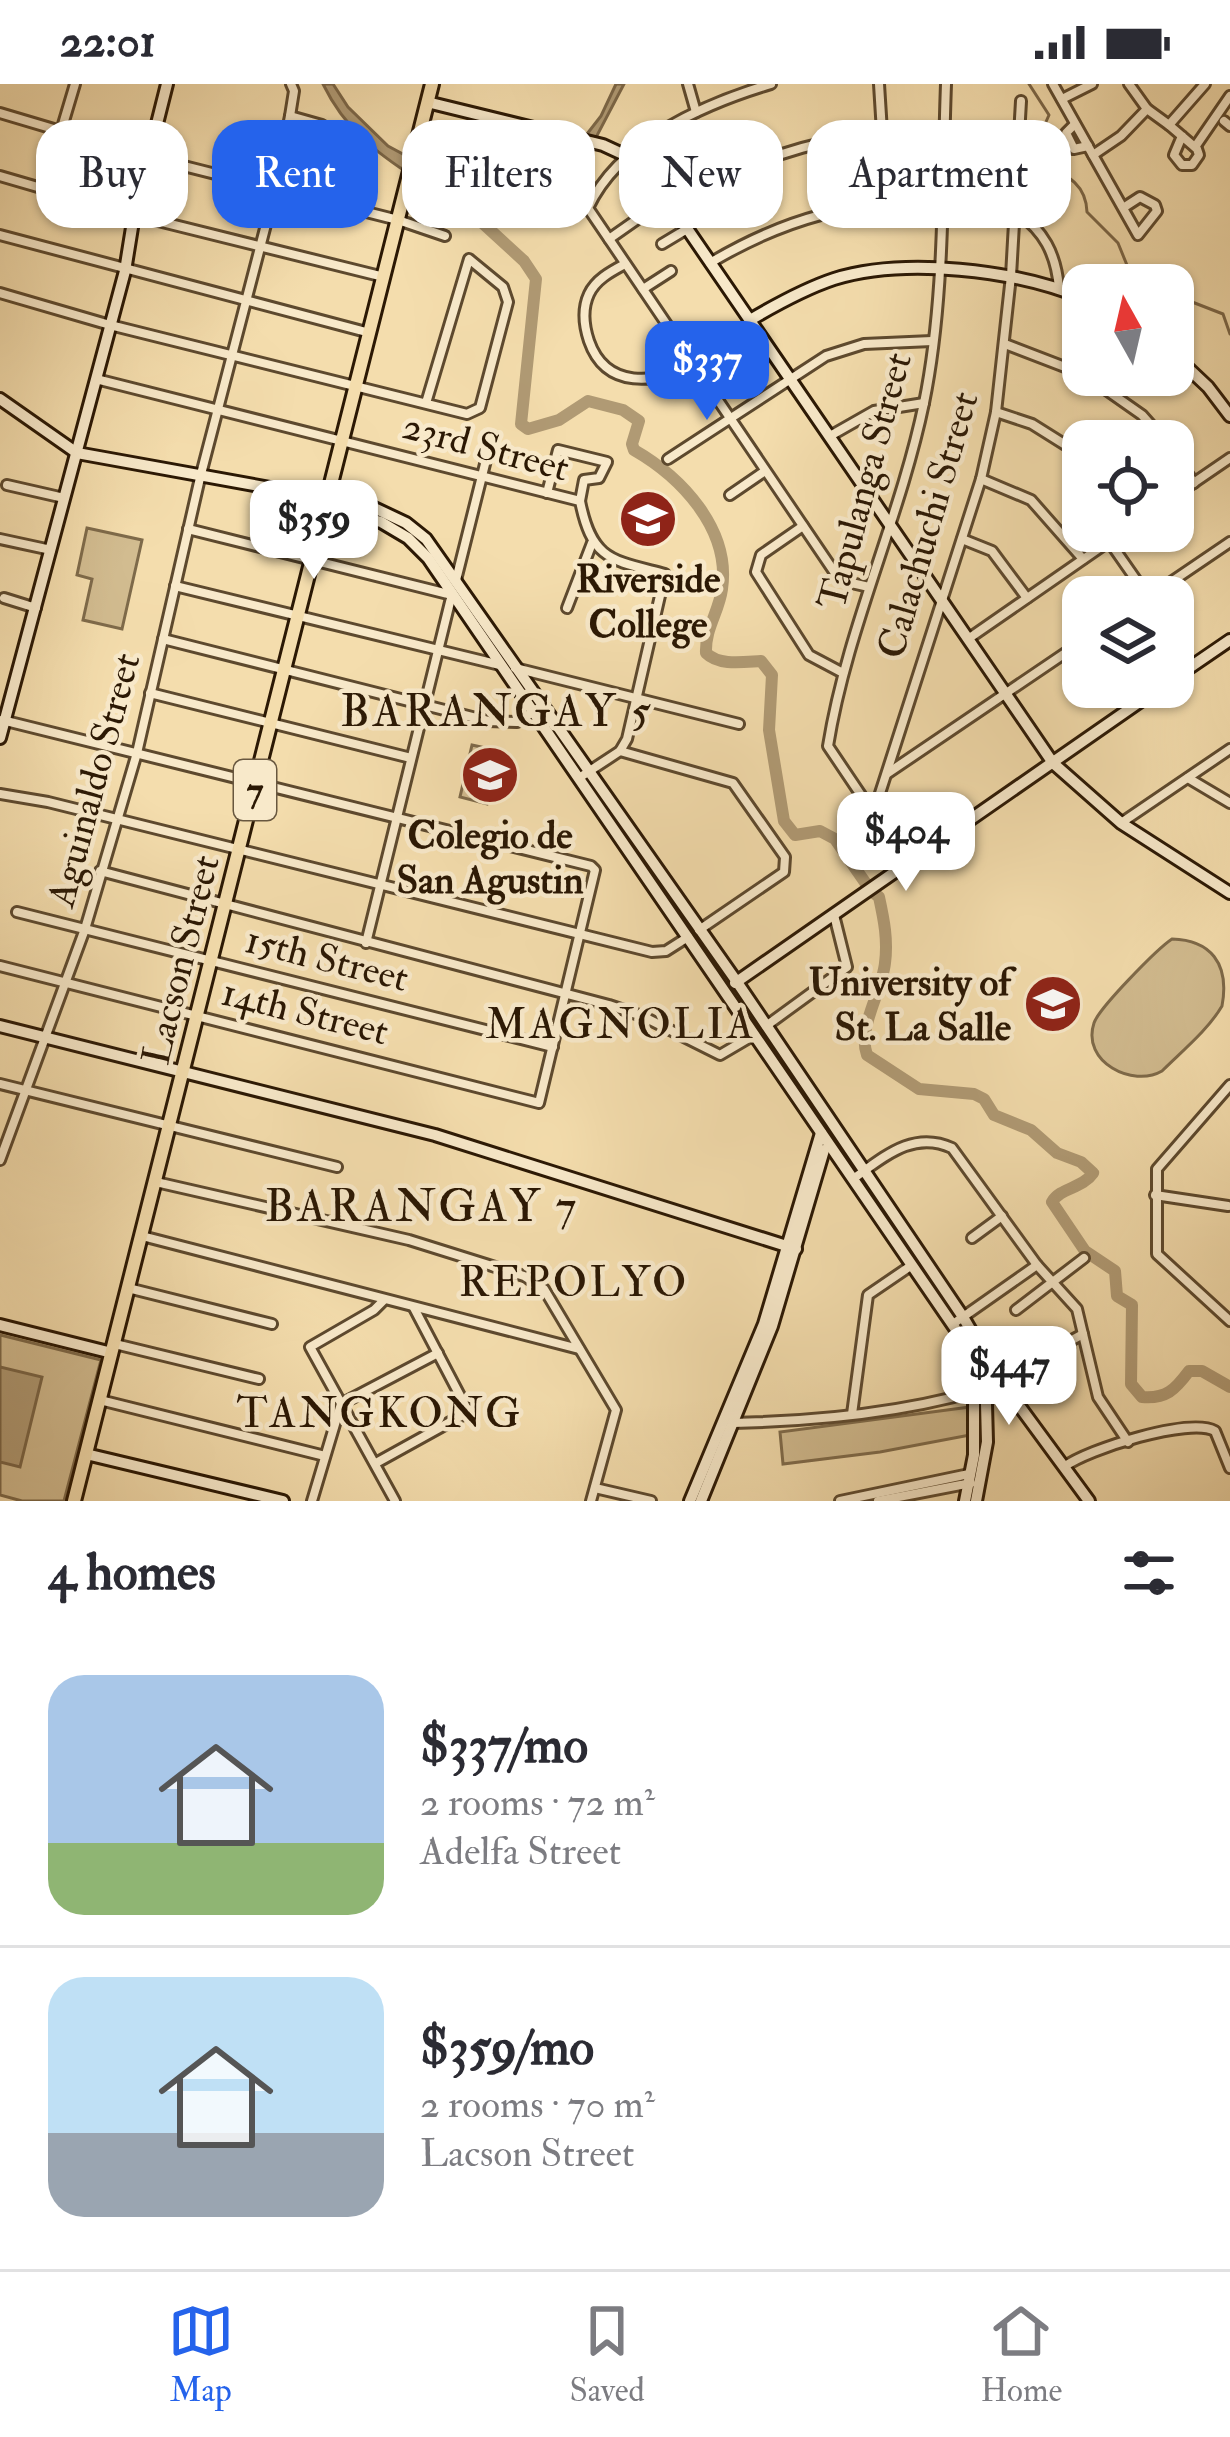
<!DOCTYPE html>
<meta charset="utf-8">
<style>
body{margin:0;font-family:"IM FELL Double Pica",serif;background:#f7f7f7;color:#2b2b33;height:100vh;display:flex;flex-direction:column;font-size:45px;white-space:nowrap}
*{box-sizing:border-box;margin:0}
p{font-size:39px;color:#7c7c81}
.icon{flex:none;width:66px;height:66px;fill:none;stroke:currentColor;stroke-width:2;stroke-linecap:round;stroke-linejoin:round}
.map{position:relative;height:1417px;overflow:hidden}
.panel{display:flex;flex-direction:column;background:#fff;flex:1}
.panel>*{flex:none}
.top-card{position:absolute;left:36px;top:36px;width:1158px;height:108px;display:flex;gap:24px}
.needle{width:78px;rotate:352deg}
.fabs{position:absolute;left:1062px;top:180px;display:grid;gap:24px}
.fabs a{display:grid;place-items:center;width:132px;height:132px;border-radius:24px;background:#fff;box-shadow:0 3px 9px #0004;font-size:60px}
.price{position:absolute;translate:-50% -102px;padding:0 27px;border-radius:24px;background:#fff;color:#222;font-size:39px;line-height:78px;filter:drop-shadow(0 3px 6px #0008)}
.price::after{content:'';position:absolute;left:50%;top:72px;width:36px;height:27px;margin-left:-18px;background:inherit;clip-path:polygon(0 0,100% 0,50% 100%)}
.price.selected{background:#2563eb;color:#fff}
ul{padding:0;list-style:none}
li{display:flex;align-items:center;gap:36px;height:300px;padding:0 48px}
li+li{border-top:3px solid #e1e1e2}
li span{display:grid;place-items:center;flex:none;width:336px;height:240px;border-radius:36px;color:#555}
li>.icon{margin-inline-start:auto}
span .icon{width:144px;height:144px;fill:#fffc;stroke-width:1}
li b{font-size:51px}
h2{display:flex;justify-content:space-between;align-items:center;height:144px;padding:0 48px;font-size:51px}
.chip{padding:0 42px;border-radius:36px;background:#fff;box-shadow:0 3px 9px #0004;font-size:42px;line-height:108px}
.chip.selected{background:#2563eb;color:#fff}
.status{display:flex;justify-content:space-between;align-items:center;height:84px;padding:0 60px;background:#fff;direction:ltr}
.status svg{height:33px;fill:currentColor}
.dock{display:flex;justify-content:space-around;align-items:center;height:168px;border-top:3px solid #e1e1e2;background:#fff;font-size:33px;color:#7c7c81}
.dock a{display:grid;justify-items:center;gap:6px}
.dock .selected{color:#2563eb}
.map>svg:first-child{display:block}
.green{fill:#d2bc90;stroke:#7e6a4a;stroke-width:3}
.water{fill:#b09a74;stroke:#7b6647;stroke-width:3}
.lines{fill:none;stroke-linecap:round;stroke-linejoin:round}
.stream{stroke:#7b6647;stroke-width:3}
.river{stroke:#b09a74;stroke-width:12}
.street-casing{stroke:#5d492e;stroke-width:14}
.secondary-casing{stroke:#2b1804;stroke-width:16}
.primary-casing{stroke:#2b1804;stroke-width:18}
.street{stroke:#f8e9ca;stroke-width:8}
.secondary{stroke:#f8e9ca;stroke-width:10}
.primary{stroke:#f4ddad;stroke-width:12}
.labels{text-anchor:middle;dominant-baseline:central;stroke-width:9;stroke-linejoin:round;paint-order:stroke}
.shield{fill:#f8e9ca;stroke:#68573f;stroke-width:3}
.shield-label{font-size:36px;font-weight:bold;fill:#2b1804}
.street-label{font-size:39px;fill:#2b1804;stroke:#f8e9ca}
.poi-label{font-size:39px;font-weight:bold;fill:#2b1804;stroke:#f8e9ca}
.neighbourhood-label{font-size:42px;letter-spacing:3px;fill:#2b1804;stroke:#f8e9ca}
.quarter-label{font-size:45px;letter-spacing:3px;fill:#2b1804;stroke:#f8e9ca}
</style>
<div class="status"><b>22:01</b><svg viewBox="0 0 49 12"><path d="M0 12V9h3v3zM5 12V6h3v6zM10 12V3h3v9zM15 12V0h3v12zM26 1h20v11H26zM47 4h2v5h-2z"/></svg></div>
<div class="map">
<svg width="1230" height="1417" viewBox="0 0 1230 1417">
<rect width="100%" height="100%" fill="#f4ddad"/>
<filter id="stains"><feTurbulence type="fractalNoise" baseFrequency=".00167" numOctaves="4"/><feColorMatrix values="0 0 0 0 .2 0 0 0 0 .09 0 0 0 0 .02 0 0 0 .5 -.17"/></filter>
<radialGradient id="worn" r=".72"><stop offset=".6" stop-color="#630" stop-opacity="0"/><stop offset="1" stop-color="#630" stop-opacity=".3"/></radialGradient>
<g class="green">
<polygon points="87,444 142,456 122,545 83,536 92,495 77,491"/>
<polygon points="472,661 499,667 487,720 460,713"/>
<path d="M1172,855C1210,856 1230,879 1222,922C1208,946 1182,967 1162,987C1133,1004 1081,978 1094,939C1099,924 1157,865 1172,855Z"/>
<polygon points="0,1251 101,1276 64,1417 22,1417 0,1411"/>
<polygon points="970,1323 970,1351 880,1368 783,1380 780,1348"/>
</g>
<g class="water">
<path d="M323,0H333L348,23L388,62L429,84L437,101L473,123L513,108L538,87L573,68L601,32L616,0H624L591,63L574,82L553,88L509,119L473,132C450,120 437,109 417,95C375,68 345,45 323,0Z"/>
<polygon points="0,1283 42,1293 20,1383 0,1378"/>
</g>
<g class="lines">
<path class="stream" d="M1029,0L1049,31L1034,65L1038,77C1063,90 1086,97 1087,128L1118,159L1131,191L1140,198L1170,196L1187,216L1223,230L1230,250"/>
<g class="river">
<path d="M464,122L524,177L536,195L521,340L528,345L559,336L588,317L623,326L639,337L632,360L634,366C681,393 731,445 722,505C719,528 705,544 706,569C719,582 743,578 761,577L772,591L769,646L784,737L795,751L820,747L835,755L869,804"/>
<path d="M874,809L879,813C884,836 888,856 885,879C882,908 857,944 867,971L919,1005L974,1010L984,1015L994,1031L1031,1046L1057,1069L1081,1078L1093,1089C1082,1105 1061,1103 1052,1118L1085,1167L1115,1187L1117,1212L1132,1221L1131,1300L1142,1313C1166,1315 1175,1306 1189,1287H1202L1230,1303"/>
</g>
<g class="street-casing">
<g id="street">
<polyline points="688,0 696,28"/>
<path d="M771,0C704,20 619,57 588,124L835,489L847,498L869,503"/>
<polyline points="879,0 882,48"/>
<polyline points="1053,0 1138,151 1157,127 1155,121 1140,113 1123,124"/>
<polyline points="1129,0 1147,25 1169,41 1205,0"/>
<polyline points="1062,15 1092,0"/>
<polyline points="0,29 148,73 398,136 445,152"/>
<polyline points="290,32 322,41"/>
<polyline points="1224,37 1230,42"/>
<polyline points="1075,40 1066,49 1074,65 1088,62"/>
<polyline points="1169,41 1197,65 1199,71 1192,81 1182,81 1174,71 1182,52"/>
<polyline points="61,47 75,0"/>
<polyline points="1195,63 1230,12"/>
<polyline points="1093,71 1121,52 1147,25"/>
<polyline points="0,92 134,131 384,193"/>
<path d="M673,124C767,64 834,49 944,47"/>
<path d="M1015,127C1044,146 1056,170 1059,204"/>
<polyline points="0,151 370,249"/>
<polyline points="609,155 666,115"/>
<polyline points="662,160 687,145"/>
<path d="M710,179C787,133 852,118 941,115"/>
<path d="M625,180C612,187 596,195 589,210C582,225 584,242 589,257C606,306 656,300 693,280"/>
<polyline points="643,205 671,187"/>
<polyline points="0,209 110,241 467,330 480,324 508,218 503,203 469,175 426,319"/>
<polyline points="1005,260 1083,290"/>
<polyline points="688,271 694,254 704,244"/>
<polyline points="1085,291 1142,331 1165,357"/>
<path d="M96,295L580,417C592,477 612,476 665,490L627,655L620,667L579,694"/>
<polyline points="996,328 1032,340 1083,372"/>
<polyline points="830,352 874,327 924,319"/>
<polyline points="1173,368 1194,399"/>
<polyline points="668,375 826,272 864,260 932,257"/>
<polyline points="981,395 1031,416 1083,475"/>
<polyline points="7,401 64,414"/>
<polyline points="547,409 558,366 607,378 599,394 584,396 580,417"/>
<polyline points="730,411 765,387"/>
<polyline points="1173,413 1230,374"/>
<polyline points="803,442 761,471 756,488 809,571 843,589"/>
<polyline points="188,445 452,511"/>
<polyline points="0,455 51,466"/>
<polyline points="962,455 992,467 1027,514"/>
<polyline points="1109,457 1148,513"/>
<polyline points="456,496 492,352"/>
<polyline points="175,502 500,581"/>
<polyline points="1149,513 1230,458"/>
<polyline points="4,514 36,524"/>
<polyline points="567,524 592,459"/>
<polyline points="163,555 488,637 517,638 544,621"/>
<polyline points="968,555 1124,447"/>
<polyline points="515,584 739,640"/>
<polyline points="150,609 411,674"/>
<polyline points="620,667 733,699 785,773 784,788 699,846"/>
<polyline points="888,689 1083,557"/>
<polyline points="1188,694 1230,719"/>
<polyline points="0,710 48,718 652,868 666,867 688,853"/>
<polyline points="873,731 981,395 996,328 1011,192 1021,17"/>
<polyline points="1121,739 1230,665"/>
<path d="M908,781L828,662C847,544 900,435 924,319C945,216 942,105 946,0"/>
<polyline points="100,787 609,921 642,932 720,971 754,951"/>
<polyline points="17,828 553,963"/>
<polyline points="366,859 452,510"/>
<polyline points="0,882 539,1019 595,786 591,782 2,636"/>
<polyline points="766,942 847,883 834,831"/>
<polyline points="0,1000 337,1083"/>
<polyline points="1230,1001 1157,1085 1157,1170 1230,1237"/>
<polyline points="0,1076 85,845 137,669 200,394 275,106 290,32 294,7 291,0"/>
<path d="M853,1095C884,1073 913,1046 952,1064L1037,1181L1077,1225L1098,1313L1128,1358"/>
<polyline points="156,1098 409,1156 524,1192 544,1205 616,1326 591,1417"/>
<polyline points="1155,1111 1228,1122"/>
<polyline points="142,1152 579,1265"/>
<polyline points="972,1154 1002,1132"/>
<polyline points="128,1204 272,1240"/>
<polyline points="384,1216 374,1226 310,1263 395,1417"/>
<polyline points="1016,1226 1084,1174"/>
<polyline points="953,1240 1037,1181"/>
<polyline points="115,1260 259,1295"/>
<polyline points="1052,1267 1083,1250"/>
<polyline points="100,1316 325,1372"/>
<polyline points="852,1330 868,1211 912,1181"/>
<path d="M733,1339C821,1337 918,1328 1002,1299"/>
<polyline points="376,1379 461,1332 467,1325 414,1224"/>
<path d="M1064,1383C1088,1365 1190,1333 1215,1347L1230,1384"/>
<polyline points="595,1404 651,1417"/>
<polyline points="312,1417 341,1320 438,1269"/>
<polyline points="840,1417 969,1390"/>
<polyline points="878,1417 971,1399"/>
</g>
</g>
<g class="secondary-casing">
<g id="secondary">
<polyline points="427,18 603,61 629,73 673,124 1053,679 1121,739 1230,809"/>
<path d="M750,236C777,220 804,205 834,195C905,173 1015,186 1083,214"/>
<polyline points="1173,270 1208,303 1230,332"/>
<polyline points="0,315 77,369 370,422 406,439 426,455 737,898 963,1233 998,1293 1089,1417"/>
<polyline points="320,417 326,423 381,438 408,454 428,474 974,1272 995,1291"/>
<polyline points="1173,595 1230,556"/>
<polyline points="0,654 125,187 134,131 167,0"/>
<polyline points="735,899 1161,603"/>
<polyline points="0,942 435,1051 796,1165"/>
<polyline points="0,1241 112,1269"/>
<polyline points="86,1370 283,1417"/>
<polyline points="690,1417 764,1240 821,1049"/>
<polyline points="701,1417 772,1242 824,1066"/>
<polyline points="965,1417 974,1371 974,1271"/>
<polyline points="976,1417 987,1358 985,1281"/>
</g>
</g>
<g class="primary-casing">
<polyline id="primary" points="74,1417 432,0"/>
</g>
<use href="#street" class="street"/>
<use href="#secondary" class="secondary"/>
<use href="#primary" class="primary"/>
</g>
<defs>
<g id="university-disc" transform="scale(3)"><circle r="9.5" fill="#8f2418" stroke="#f8e9ca"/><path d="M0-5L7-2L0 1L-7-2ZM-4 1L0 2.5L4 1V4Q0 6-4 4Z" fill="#fff"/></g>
</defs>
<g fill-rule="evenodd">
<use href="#university-disc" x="648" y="435"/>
<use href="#university-disc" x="490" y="691"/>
<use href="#university-disc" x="1053" y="920"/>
</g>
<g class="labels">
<rect class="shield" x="234" y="676" width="42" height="60" rx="9"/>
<g class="shield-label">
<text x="255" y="706">7</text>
</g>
<g class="street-label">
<text transform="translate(486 363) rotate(15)">23rd Street</text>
<text transform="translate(865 397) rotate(-75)">Tapulanga Street</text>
<text transform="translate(928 441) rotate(-74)">Calachuchi Street</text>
<text transform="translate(94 696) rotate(-75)">Aguinaldo Street</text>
<text transform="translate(327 875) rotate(14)">15th Street</text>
<text transform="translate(181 876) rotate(-76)">Lacson Street</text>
<text transform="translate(305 928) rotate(14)">14th Street</text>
</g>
<g class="poi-label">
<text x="648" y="495">Riverside<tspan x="648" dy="45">College</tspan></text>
<text x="490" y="751">Colegio de<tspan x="490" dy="45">San Agustin</tspan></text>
<text x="1011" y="898" text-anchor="end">University of<tspan x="1011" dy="45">St. La Salle</tspan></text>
</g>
<g class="neighbourhood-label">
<text x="621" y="941">MAGNOLIA</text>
<text x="574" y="1199">REPOLYO</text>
<text x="380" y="1330">TANGKONG</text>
</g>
<g class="quarter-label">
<text x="497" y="628">BARANGAY 5</text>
<text x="422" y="1123">BARANGAY 7</text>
</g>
</g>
<rect width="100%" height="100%" filter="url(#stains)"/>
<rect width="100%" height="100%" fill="url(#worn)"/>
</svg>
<div class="fabs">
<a><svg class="needle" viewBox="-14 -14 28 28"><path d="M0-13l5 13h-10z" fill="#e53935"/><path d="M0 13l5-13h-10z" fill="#7c7c81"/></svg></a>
<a><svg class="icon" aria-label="locate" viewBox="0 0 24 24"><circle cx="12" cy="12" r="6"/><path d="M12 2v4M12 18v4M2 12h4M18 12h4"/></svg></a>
<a><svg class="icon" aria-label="layers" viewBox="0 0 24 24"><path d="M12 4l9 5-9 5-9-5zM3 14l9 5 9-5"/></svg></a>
</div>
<b class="price selected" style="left:707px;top:339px">$337</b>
<b class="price" style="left:314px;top:498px">$359</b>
<b class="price" style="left:906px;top:810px">$404</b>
<b class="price" style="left:1009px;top:1344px">$447</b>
<div class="top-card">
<a class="chip">Buy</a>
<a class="chip selected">Rent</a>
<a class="chip">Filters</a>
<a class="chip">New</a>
<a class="chip">Apartment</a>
</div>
</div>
<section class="panel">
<h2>4 homes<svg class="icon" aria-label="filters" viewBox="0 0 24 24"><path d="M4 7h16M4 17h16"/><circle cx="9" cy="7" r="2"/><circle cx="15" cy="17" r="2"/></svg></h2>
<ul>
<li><span style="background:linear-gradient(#a9c7e8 70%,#8fb573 0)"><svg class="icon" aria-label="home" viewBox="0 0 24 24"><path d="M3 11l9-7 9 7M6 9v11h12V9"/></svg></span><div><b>$337/mo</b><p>2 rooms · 72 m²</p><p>Adelfa Street</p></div></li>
<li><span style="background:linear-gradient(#bfe0f5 65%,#9aa5b1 0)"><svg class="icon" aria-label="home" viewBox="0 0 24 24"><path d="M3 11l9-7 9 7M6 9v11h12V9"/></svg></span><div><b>$359/mo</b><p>2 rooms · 70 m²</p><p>Lacson Street</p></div></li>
</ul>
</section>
<nav class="dock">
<a class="selected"><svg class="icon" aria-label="map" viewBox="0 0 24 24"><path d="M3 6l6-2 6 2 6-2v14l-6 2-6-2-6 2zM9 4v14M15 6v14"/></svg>Map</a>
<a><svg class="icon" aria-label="saved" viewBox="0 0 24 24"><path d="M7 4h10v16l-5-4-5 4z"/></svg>Saved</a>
<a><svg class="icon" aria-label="home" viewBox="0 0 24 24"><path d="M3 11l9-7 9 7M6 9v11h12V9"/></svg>Home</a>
</nav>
